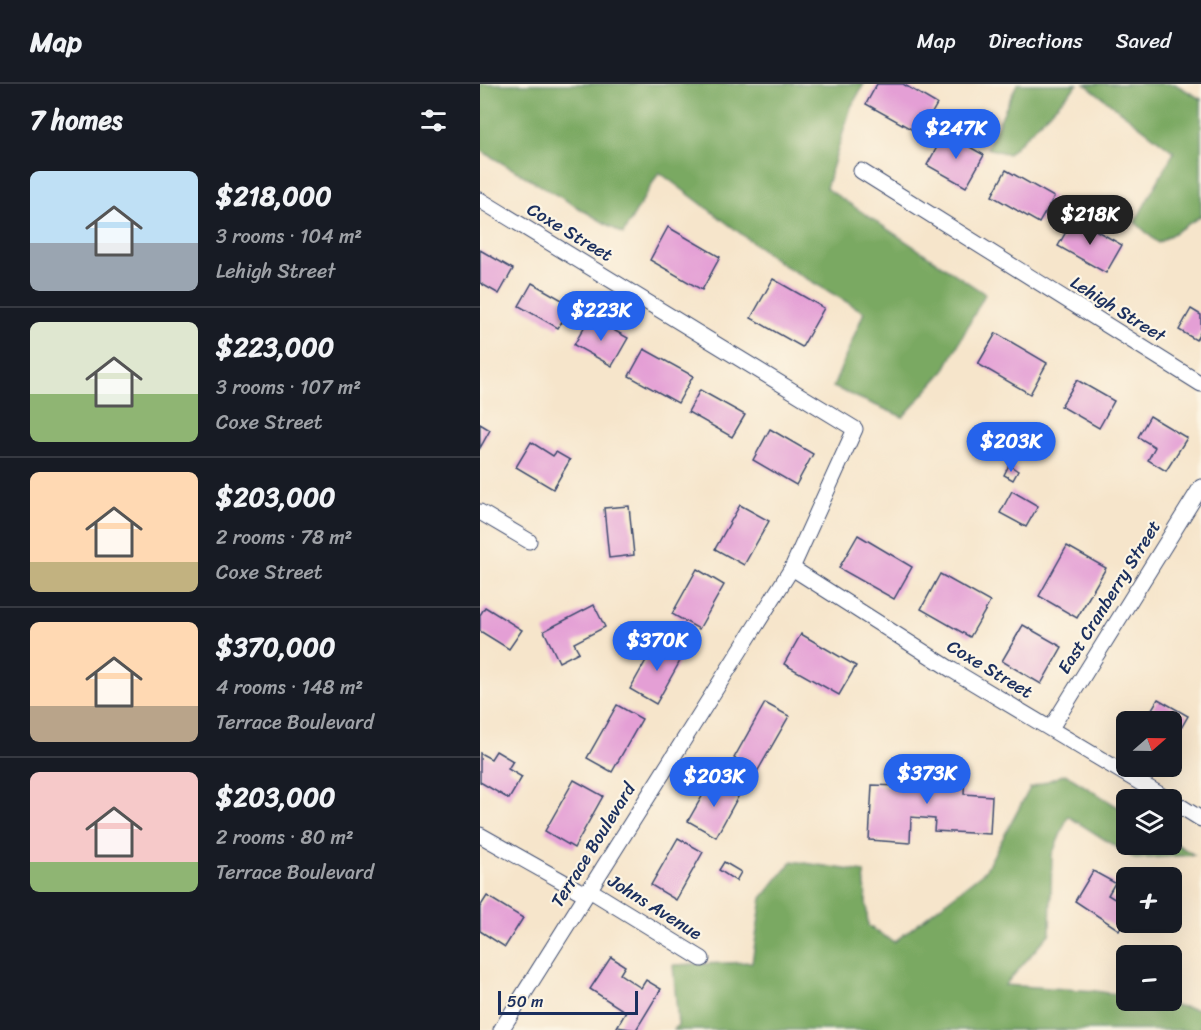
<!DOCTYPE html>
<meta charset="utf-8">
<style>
body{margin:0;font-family:Sriracha,sans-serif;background:#20242c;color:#f1f3f6;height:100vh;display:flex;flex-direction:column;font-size:22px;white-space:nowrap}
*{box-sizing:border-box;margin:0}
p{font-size:20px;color:#9ea1a6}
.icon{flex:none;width:33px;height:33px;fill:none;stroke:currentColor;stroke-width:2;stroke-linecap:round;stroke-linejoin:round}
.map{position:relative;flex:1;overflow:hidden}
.side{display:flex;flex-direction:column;background:#171b24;width:480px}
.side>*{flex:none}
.needle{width:39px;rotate:70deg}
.fabs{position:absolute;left:636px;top:627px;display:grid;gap:12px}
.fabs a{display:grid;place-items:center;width:66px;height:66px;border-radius:9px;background:#171b24;box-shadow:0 6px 24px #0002;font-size:30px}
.scale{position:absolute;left:18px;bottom:15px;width:140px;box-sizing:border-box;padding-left:6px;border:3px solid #1b2f5e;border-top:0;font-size:16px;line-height:21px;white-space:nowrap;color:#1b2f5e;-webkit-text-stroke:4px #fcf5e5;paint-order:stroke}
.price{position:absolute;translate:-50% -51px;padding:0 14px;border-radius:21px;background:#2563eb;color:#fff;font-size:20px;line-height:39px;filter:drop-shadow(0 2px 3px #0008)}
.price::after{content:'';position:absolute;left:50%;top:36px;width:18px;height:14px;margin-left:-9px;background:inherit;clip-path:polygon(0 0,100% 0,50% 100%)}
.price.on{background:#222;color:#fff}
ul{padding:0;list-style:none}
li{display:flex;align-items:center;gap:18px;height:150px;padding:0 30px}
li+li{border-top:2px solid #363941}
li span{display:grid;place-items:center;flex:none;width:168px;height:120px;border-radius:9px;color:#555}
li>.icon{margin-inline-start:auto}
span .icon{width:72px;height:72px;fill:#fffc;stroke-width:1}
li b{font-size:26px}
h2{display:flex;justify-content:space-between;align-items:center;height:72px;padding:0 30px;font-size:26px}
header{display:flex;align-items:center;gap:36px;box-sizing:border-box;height:84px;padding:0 30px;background:#171b24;border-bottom:2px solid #363941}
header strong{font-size:28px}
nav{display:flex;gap:33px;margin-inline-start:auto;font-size:21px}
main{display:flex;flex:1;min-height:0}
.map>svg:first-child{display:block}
.forest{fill:#7aa962;stroke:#4a6c60;stroke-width:1.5}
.building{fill:#e49fd5}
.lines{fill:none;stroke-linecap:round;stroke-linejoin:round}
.minor-casing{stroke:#3c4a6e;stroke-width:17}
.minor{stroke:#fff;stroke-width:15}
.labels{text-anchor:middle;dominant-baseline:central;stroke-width:4.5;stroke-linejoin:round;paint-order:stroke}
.street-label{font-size:18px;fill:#1b2f5e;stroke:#fcf5e5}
</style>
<header>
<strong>Map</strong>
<nav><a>Map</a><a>Directions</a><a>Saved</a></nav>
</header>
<main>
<section class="side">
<h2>7 homes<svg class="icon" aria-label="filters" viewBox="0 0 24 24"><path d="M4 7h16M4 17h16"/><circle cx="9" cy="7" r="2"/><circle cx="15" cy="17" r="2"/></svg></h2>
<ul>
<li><span style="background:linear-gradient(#bfe0f5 60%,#9aa5b1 0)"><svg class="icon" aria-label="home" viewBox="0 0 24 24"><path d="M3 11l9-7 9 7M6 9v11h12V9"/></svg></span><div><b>$218,000</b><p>3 rooms · 104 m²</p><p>Lehigh Street</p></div></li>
<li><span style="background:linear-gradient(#dfe7d0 60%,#8fb573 0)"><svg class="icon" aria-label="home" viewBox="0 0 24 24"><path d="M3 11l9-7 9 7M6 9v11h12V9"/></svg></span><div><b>$223,000</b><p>3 rooms · 107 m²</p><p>Coxe Street</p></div></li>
<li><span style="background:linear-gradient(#ffd9b3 75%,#c2b280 0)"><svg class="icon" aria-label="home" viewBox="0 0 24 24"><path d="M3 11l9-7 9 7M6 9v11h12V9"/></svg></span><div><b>$203,000</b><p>2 rooms · 78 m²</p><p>Coxe Street</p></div></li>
<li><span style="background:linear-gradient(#ffd9b3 70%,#b9a48a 0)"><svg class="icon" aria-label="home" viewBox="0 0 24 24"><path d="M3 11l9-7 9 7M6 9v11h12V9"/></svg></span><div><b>$370,000</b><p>4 rooms · 148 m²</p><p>Terrace Boulevard</p></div></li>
<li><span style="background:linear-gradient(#f6c9c9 75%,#8fb573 0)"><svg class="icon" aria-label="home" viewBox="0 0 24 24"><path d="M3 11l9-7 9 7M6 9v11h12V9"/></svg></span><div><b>$203,000</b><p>2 rooms · 80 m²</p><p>Terrace Boulevard</p></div></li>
</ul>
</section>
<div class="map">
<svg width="721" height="946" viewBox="0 0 721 946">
<rect width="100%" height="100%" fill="#fcf5e5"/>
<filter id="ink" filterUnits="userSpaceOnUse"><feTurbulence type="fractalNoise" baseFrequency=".0167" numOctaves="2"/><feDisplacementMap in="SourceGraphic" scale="12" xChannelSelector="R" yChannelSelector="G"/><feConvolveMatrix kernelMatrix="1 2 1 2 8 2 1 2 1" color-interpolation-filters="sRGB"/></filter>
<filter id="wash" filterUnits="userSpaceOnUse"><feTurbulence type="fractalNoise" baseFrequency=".008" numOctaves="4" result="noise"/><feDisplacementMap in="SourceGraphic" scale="24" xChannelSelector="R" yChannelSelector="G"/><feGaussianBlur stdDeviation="1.35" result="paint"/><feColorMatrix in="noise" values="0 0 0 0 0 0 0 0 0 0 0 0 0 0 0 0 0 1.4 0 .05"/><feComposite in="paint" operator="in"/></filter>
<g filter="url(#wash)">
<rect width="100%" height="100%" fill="#f6e5cb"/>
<g class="forest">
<polygon points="0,0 384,0 371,23 346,104 505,210 464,287 423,333 353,303 384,228 300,179 179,88 143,150 0,66"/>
<polygon points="537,0 598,0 528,70 507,64"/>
<polygon points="605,0 695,0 721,15 721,132 678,159 655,138 694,68"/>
<polygon points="585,690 646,728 646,760 692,760 692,757 714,771 655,775 588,732 572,771 570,849 525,901 616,907 646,912 646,916 669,917 721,926 721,946 194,946 198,941 193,881 272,878 282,814 312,777 384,788 388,842 414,858 505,787 550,704"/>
</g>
<g id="blocks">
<g class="building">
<polygon points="397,0 423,0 457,20 440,50 386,20"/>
<polygon points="465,49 504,71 486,103 447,81"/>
<polygon points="526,86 574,113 559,139 512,112"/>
<polygon points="594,134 642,161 626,189 578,162"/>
<polygon points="188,143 240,173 222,206 170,176"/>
<polygon points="0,166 33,185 19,210 0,199"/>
<polygon points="293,195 344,224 322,263 271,234"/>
<polygon points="52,199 91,221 78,244 39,222"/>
<polygon points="711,225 721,231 721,247 716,256 699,246"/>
<polygon points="110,233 148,254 132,282 94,261"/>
<polygon points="516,249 567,279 550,310 498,280"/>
<polygon points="164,265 213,292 198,319 149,292"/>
<polygon points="597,296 634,317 619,344 581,322"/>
<polygon points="220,306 265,331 252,353 208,328"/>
<polygon points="670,332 707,354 686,387 668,376 675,363 658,353"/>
<polygon points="0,340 10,346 0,364"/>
<polygon points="290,345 333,370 316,401 273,376"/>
<polygon points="51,358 73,372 76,368 90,376 73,405 36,383"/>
<polygon points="529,381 538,387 533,396 524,391"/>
<polygon points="532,407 558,422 546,443 520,429"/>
<polygon points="260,421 289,437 264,481 235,465"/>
<polygon points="149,422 154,471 129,474 124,424"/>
<polygon points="378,451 432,483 414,515 359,484"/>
<polygon points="587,462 626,484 597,534 559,512"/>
<polygon points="217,485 244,501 219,545 192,530"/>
<polygon points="460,490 510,518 490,553 441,525"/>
<polygon points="114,521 125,543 94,559 99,568 79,578 64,547"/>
<polygon points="5,523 42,546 29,565 0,547 0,531"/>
<polygon points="543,541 582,563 561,600 522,577"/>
<polygon points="321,550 376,582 359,611 304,580"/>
<polygon points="178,555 204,570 176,620 150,605"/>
<polygon points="678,615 708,632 692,660 692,638 664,638"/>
<polygon points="285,619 309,632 277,688 254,674"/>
<polygon points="137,621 162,635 132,688 107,674"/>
<polygon points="16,667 33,677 28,685 42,693 29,715 0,698 0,669 11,675"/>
<polygon points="422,682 485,686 484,710 512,712 510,750 454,747 455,735 431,733 430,759 389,756 392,701 421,702"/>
<polygon points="232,695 259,711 236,753 208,737"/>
<polygon points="94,696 123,712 94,764 65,747"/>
<polygon points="198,754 223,768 196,816 171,801"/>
<polygon points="244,778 261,788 256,797 239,786"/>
<polygon points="613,787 635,799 628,811 646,822 646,835 639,846 595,817"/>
<polygon points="7,812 43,834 25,863 0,847 0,823"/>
<polygon points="131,873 145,882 140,890 161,904 166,896 181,905 156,946 137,943 146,928 110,905"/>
</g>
</g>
</g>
<g filter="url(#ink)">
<use href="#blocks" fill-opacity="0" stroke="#3c4a6e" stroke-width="1.5"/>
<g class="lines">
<g class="minor-casing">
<g id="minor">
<polyline points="381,87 721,300"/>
<polyline points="0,116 375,345 312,484 21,946"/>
<polyline points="0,428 49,457"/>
<polyline points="312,484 472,586 689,716"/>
<polyline points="571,644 721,403"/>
<polyline points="692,717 721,735"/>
<polyline points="0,751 105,810"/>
<polyline points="108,805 222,875"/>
</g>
</g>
<use href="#minor" class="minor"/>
</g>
</g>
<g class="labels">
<g class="street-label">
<text transform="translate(90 148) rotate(31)">Coxe Street</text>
<text transform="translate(638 225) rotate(32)">Lehigh Street</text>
<text transform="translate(629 513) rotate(-58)">East Cranberry Street</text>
<text transform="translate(510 585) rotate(31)">Coxe Street</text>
<text transform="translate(113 761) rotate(-58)">Terrace Boulevard</text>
<text transform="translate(175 823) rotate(32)">Johns Avenue</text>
</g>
</g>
</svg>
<div class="fabs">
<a><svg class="needle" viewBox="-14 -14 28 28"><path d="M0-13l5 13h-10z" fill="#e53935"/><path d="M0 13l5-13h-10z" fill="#9ea1a6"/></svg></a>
<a><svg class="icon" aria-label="layers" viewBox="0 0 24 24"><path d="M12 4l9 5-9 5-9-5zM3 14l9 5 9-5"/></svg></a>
<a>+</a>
<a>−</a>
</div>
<div class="scale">50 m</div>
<b class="price" style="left:476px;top:76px">$247K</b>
<b class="price on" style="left:610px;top:162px">$218K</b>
<b class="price" style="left:121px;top:258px">$223K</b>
<b class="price" style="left:531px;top:389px">$203K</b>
<b class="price" style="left:177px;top:588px">$370K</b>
<b class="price" style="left:447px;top:721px">$373K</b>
<b class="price" style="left:234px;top:724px">$203K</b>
</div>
</main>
